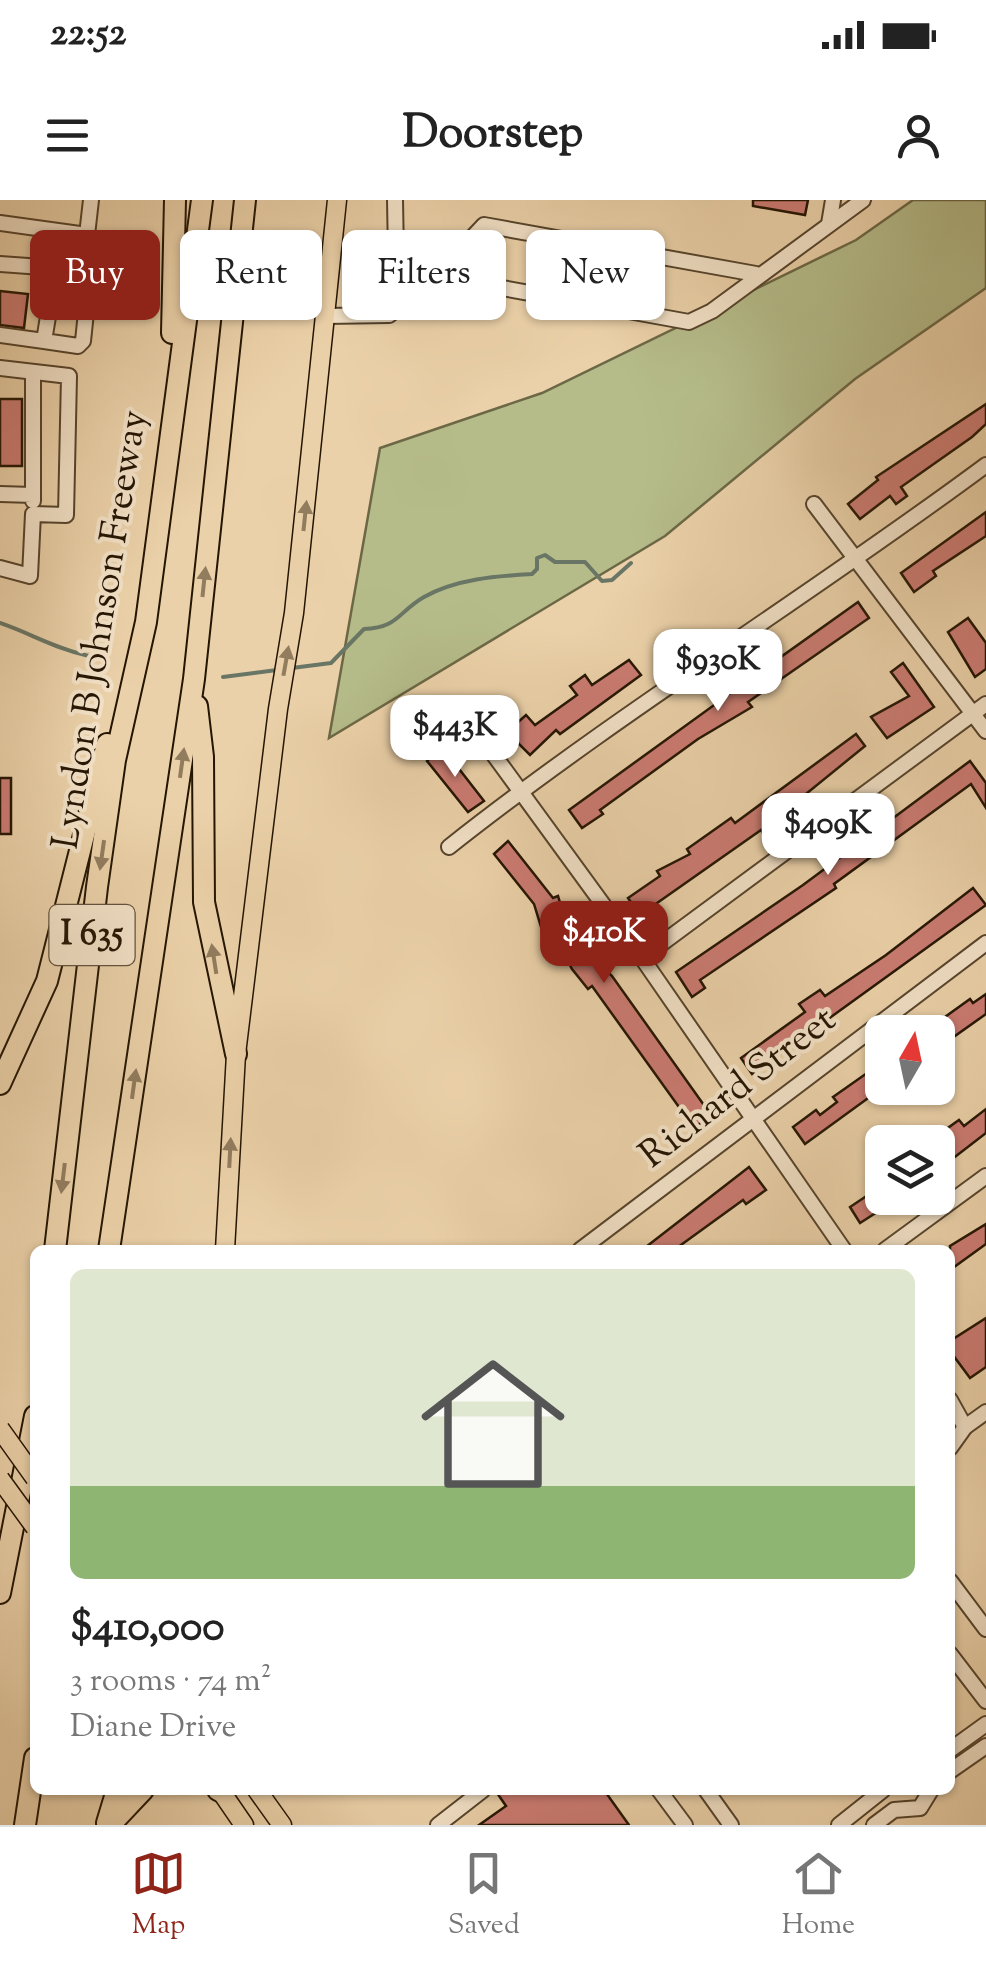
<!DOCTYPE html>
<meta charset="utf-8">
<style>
body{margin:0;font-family:"Sorts Mill Goudy",serif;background:#f2f2f2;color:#222;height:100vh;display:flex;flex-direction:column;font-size:38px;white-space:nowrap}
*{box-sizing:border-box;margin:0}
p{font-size:32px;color:#767676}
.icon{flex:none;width:55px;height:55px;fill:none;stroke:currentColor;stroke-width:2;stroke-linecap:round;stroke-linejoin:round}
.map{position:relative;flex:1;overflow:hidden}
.details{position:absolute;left:30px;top:1045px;width:925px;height:550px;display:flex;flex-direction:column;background:#fff;border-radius:15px;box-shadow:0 2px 8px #0004}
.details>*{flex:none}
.guide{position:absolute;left:30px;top:30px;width:928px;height:90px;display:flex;gap:20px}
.needle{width:65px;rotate:9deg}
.buttons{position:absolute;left:865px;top:815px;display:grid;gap:20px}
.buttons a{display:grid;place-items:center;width:90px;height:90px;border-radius:15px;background:#fff;box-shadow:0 2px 8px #0004;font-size:50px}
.price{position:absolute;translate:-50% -85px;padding:0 22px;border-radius:20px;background:#fff;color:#222;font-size:32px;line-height:65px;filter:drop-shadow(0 2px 5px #0008)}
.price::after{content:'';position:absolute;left:50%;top:60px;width:30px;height:22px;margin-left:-15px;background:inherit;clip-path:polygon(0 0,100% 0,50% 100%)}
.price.current{background:#8f2418;color:#fff}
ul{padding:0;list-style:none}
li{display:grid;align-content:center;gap:20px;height:530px;padding:0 40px}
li+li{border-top:2px solid #e0e0e0}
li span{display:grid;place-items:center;height:310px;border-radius:15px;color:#555}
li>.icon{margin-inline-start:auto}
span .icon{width:180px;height:180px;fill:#fffc;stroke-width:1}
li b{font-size:42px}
.pill{padding:0 35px;border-radius:15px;background:#fff;box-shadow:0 2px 8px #0004;font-size:35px;line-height:90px}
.pill.current{background:#8f2418;color:#fff}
.status{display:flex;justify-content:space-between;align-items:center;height:70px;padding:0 50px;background:#fff;direction:ltr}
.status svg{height:28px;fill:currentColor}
header{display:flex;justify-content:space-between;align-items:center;height:130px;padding:0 40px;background:#fff;font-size:45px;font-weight:700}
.menu{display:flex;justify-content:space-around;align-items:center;height:140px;border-top:2px solid #e0e0e0;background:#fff;font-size:28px;color:#767676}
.menu a{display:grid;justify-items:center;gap:5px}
.menu .current{color:#8f2418}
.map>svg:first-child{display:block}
.green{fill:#b5bc8a;stroke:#6c6846;stroke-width:2.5}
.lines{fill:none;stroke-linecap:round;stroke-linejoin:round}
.stream{stroke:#6a7665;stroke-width:4}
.building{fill:#cb7b72;stroke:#241503;stroke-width:2.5}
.minor-casing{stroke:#56442c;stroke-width:18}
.major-casing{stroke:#241503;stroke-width:21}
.highway-casing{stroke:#241503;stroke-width:24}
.minor{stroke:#f2e1c7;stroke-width:14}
.major{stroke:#ebd1a9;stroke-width:18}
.highway{stroke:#ebd1a9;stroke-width:20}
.major-bridge-casing{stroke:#241503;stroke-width:21;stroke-linecap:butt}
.major-bridge{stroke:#ebd1a9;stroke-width:18}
.oneway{fill:#917c5e}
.labels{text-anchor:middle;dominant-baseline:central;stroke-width:8;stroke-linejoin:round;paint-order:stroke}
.shield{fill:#f2e1c7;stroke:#62523e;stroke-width:2.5}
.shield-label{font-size:35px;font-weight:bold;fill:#241503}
.street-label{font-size:38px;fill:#241503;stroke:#f2e1c7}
</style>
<div class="status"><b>22:52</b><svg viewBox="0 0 49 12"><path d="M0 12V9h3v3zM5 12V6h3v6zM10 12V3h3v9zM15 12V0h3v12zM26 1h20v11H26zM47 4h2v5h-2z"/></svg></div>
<header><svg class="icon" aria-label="menu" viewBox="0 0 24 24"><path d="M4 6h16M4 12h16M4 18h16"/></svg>Doorstep<svg class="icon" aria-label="person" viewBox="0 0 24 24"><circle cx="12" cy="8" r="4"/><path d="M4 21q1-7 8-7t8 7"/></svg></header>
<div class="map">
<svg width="986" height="1625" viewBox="0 0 986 1625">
<rect width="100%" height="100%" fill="#ebd1a9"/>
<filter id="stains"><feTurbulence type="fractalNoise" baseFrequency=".002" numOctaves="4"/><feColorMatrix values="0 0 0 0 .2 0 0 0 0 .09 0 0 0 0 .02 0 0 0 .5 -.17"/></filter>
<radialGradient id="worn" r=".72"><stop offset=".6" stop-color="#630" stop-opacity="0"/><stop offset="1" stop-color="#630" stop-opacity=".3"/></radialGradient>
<polygon class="green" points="913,0 986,0 986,88 855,179 665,336 329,538 380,248 542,193 856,40"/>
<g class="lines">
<g class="stream">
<path d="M0,423C32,434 56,449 89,456"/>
<path d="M292,468L331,463L364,429C398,428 398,412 424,397C456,379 496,376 532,374L537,369V358L545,355L555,362H585L602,381L612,380L631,363"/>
<polyline points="223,477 277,470"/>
</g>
</g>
<g class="building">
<polygon points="753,0 808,0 805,15 753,6"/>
<polygon points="0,91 28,94 24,128 0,125"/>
<rect x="0" y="199" width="22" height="67"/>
<polygon points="986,204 986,224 972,237 901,287 907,296 896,304 890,296 860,319 848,304 878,280 876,277"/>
<polygon points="986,312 986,336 933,371 936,376 914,392 901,373"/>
<polygon points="858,402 869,418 748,502 752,507 698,539 600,610 603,614 582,628 569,610 717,503 712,494 720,488 726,496"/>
<polygon points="968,418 986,443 986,469 975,477 948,432"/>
<polygon points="629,460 641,475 560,534 556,530 530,555 507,532 526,515 535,525 577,495 570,486 585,475 592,485"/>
<polygon points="903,463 934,507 887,538 871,517 909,496 891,472"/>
<polygon points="856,534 865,546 769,624 776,633 767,639 761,630 640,715 628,698 660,676 657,671 690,654 687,649 731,618 735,623"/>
<polygon points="442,547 484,601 468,612 427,561"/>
<polygon points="970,561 986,583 986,608 971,584 834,684 836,688 700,780 705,788 692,797 676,772 803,685"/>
<rect x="0" y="578" width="11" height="56"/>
<polygon points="508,641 553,698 558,696 569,733 577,729 590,754 612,776 711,915 694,928 592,786 588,789 572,769 550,727 542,730 534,704 494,654"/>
<polygon points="973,688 986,705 752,874 741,858 805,812 799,804 820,790 825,796 886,755"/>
<polygon points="986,794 986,814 938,848 938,832 924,832 970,799 973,803"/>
<polygon points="877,866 882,888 805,944 793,927 816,910 820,915 837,902 833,897"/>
<polygon points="986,909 986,933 938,970 938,935 959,920 964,926"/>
<polygon points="749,967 766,990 746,1004 743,1000 674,1050 642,1050"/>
<polygon points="871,993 874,998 899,998 860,1023 850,1007"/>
<polygon points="986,1024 986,1044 950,1070 950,1046"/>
<polygon points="986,1118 986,1167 970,1178 950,1151 950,1141"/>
<polygon points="495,1590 604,1590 629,1625 479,1625 506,1606"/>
</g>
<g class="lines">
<g class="minor-casing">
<g id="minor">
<polyline points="395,0 396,55 415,92"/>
<polyline points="0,23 87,35 91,0"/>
<polyline points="829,24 833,0"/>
<polyline points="0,64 56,68 62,33"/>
<polyline points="436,76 484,25 756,74"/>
<polyline points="325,116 389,115 436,76 689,122 712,111 863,0"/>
<polyline points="0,135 44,141 56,68 90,74 83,141 78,146 44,141"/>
<polyline points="0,168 69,176 66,315 33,314 30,376 0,368"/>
<polyline points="33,172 33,295"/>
<polyline points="0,294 33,295 33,301"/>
<polyline points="814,304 986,531"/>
<polyline points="467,518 642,758 844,1050"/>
<path d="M449,647C621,511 810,396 986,265"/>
<polyline points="642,758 986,504"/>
<polyline points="580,1050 986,743"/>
<polyline points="885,1050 986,976"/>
<polyline points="950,1200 965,1227"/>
<polyline points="950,1248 965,1227 986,1212"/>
<polyline points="950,1381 986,1429"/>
<polyline points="950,1454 986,1501"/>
<polyline points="950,1550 986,1524"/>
<polyline points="950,1571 986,1546"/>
<polyline points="659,1590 685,1625"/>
<polyline points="706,1590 731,1625"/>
<polyline points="438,1625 483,1590"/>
<polyline points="839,1625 883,1590"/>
<polyline points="874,1625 894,1610 920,1608 931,1590"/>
</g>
</g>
<g class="major-casing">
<g id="major">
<polyline points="225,1050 236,854 278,509 294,413 337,0"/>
<polyline points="220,1590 244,1625"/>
<polyline points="257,1590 282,1625"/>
</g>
</g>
<g class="highway-casing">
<g id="highway">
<polyline points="172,133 175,0"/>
<polyline points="197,506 203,557 204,702 236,854"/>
<polyline points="0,884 47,781 107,544"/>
<polyline points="55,1050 97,687 115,560 146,422 202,0"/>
<polyline points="109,1050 194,479 245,0"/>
<polyline points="0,1393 35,1216"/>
<polyline points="218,1590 220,1591"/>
<polyline points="107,1623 117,1590"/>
<polyline points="25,1625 35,1558"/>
<polyline points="110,1625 143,1590"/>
</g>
</g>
<use href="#minor" class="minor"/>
<use href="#major" class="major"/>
<use href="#highway" class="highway"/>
<g class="major-bridge-casing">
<g id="major-bridge">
<polyline points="0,1229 35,1278"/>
<polyline points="0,1279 35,1327"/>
</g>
</g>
<use href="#major-bridge" class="major-bridge"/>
</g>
<defs><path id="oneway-solid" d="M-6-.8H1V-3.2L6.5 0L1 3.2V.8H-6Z" transform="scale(2.5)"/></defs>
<g class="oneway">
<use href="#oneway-solid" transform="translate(305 316) rotate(-84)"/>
<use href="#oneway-solid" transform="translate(204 382) rotate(-84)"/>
<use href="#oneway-solid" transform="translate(286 461) rotate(-80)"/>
<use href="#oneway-solid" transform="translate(182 563) rotate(-82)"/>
<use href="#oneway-solid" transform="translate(102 655) rotate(98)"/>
<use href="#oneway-solid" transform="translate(214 759) rotate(-99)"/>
<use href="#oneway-solid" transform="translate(134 884) rotate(-82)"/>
<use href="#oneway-solid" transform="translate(230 953) rotate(-87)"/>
<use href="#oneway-solid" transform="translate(63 978) rotate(97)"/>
</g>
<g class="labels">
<rect class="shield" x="49.5" y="705" width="85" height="60" rx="8"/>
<g class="shield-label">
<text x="92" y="735">I 635</text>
</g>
<g class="street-label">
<text transform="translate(102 430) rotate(-81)">Lyndon B Johnson Freeway</text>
<text transform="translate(739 889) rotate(-38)">Richard Street</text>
</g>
</g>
<rect width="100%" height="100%" filter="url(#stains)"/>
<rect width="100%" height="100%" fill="url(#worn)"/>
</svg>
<div class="buttons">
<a><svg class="needle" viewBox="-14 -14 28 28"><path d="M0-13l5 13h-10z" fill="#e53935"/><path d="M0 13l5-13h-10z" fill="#767676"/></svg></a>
<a><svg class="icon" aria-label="layers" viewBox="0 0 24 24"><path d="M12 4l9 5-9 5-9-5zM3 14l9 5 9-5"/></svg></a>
</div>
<b class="price" style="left:718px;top:514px">$930K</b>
<b class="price" style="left:455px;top:580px">$443K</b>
<b class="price" style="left:828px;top:678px">$409K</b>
<b class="price current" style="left:604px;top:786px">$410K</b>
<div class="guide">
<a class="pill current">Buy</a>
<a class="pill">Rent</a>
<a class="pill">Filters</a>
<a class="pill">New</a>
</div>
<section class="details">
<ul>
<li><span style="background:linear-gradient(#dfe7d0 70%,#8fb573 0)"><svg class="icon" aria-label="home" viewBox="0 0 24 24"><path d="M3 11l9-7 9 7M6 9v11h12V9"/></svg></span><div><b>$410,000</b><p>3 rooms · 74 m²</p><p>Diane Drive</p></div></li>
</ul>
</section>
</div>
<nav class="menu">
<a class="current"><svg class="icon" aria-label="map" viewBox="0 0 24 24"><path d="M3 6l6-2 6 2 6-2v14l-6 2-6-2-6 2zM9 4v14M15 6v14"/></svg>Map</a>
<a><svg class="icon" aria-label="saved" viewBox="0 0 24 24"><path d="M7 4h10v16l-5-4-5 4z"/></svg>Saved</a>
<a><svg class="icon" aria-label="home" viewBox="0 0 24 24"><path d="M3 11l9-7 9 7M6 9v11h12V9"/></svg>Home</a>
</nav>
